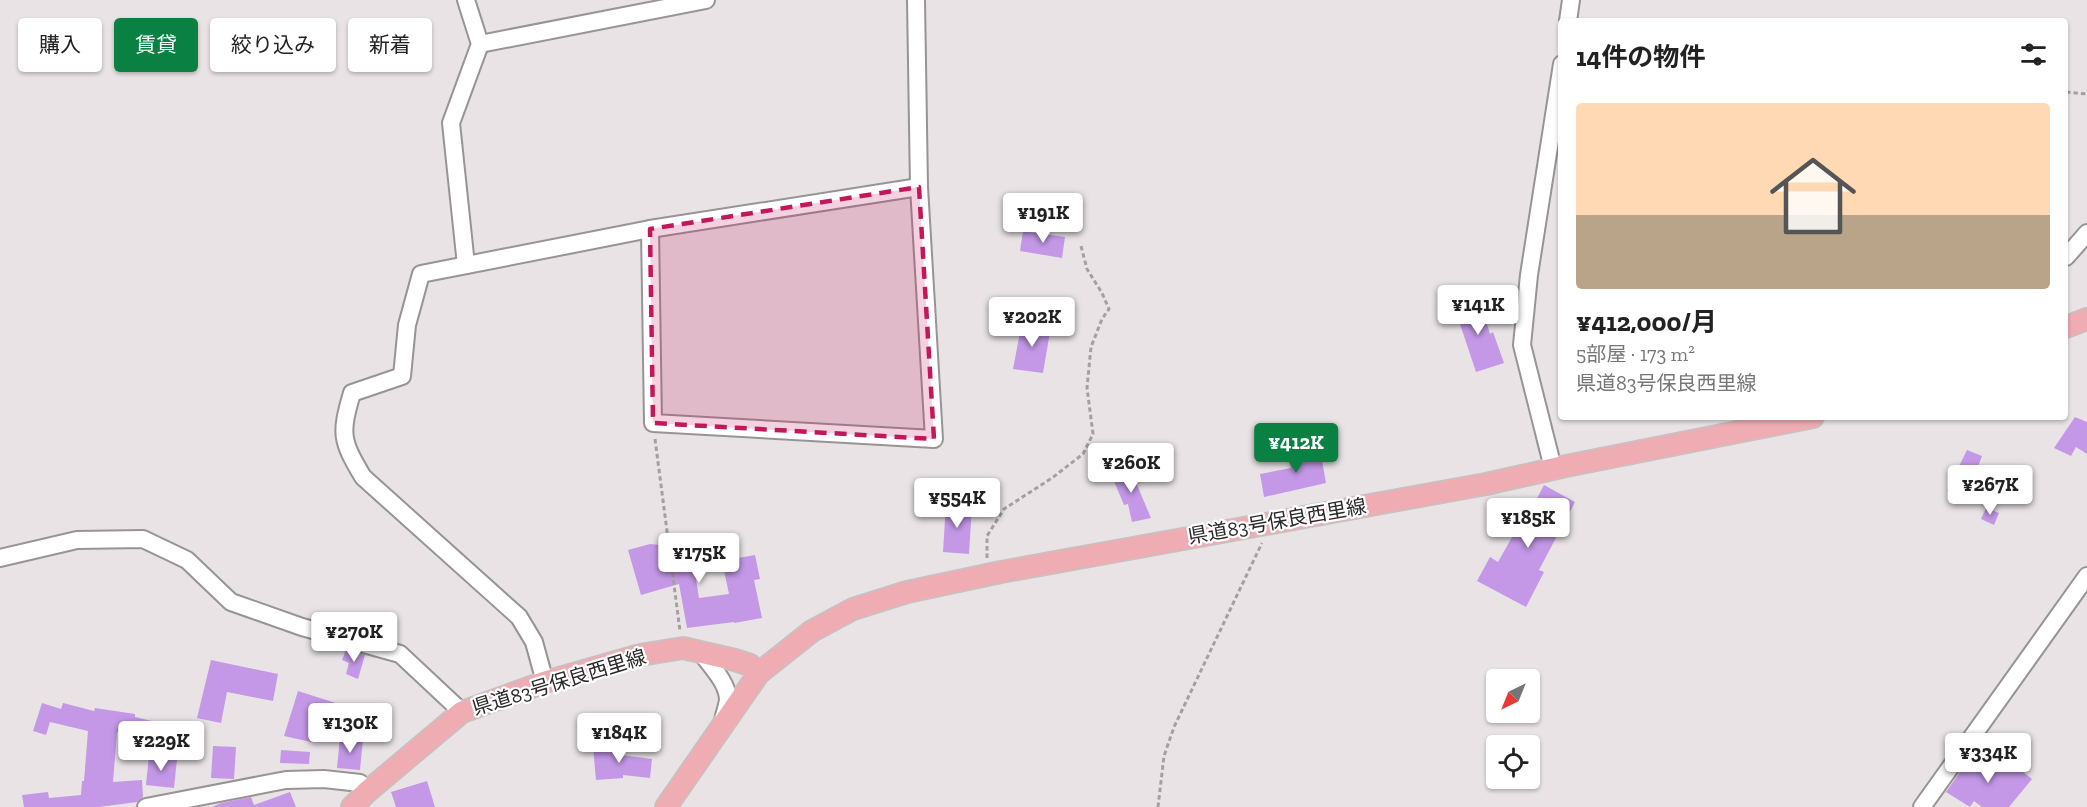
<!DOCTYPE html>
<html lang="ja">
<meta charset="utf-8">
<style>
body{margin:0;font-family:"Zilla Slab","Noto Sans JP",serif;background:#f2f2f2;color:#222;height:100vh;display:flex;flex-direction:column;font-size:22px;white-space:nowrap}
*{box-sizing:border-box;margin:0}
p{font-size:20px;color:#767676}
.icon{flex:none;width:33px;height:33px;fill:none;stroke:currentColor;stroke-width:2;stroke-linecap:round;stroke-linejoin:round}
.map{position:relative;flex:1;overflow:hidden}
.sheet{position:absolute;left:1558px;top:18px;width:510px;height:402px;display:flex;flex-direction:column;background:#fff;border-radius:6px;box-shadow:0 2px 4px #0004}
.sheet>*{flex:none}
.top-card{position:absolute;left:18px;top:18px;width:570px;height:54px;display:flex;gap:12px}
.needle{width:39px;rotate:223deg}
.controls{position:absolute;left:1486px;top:669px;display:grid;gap:12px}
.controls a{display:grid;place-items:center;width:54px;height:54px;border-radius:6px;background:#fff;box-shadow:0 2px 4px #0004;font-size:30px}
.price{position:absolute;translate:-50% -51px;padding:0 14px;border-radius:6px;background:#fff;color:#222;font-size:20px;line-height:39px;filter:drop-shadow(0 2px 3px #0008)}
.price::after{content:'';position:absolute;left:50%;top:36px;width:18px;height:14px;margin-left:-9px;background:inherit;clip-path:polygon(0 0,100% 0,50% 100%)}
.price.on{background:#0b8043;color:#fff}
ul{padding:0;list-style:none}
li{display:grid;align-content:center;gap:12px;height:318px;padding:0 18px}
li span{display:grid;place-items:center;height:186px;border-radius:6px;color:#555}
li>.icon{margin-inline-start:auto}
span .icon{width:108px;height:108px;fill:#fffc;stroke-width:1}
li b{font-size:26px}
h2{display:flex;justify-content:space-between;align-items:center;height:72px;padding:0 18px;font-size:26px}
.chip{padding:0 21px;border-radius:6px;background:#fff;box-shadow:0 2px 4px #0004;font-size:21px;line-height:54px}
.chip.on{background:#0b8043;color:#fff}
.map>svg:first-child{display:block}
.building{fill:#c498e7}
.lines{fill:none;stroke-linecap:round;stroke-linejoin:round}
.minor-casing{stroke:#989396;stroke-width:20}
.major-casing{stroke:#c3c3c3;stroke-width:24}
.path{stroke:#a4a0a2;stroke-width:3;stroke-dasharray:4.5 3;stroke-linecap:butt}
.minor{stroke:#fff;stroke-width:16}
.major{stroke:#efacb2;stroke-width:21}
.marked{fill:#c2185b;fill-opacity:0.2;stroke:#c2185b;stroke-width:4.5;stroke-dasharray:12 8;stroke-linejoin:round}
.labels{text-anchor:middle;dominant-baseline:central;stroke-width:4.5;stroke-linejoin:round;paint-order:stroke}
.street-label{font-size:20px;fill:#2a282a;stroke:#fff}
</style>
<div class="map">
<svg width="2087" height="807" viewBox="0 0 2087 807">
<rect width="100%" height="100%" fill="#e9e3e6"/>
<g class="building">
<polygon points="1023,231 1065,237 1062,258 1020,251"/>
<polygon points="1479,298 1490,334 1493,332 1504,363 1476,372 1454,306"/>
<polygon points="1022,322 1051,326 1043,373 1013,369"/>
<polygon points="2075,417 2087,422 2087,454 2076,447 2071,456 2054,448"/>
<polygon points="1320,449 1326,483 1264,497 1260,474 1291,468 1288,455"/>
<polygon points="1967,450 1982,456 1966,499 1947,491"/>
<polygon points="1129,466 1137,485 1151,518 1132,522 1128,504 1124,505 1111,474"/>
<polygon points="1544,485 1575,502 1539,570 1544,572 1526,607 1477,581 1490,557 1498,562 1520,523 1523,525"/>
<polygon points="946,504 972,506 969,554 943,552"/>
<polygon points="1986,508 1999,513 1994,525 1981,519"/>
<polygon points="650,544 691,548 699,598 729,594 722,561 755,555 760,579 754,580 762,618 734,623 734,622 687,628 679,584 641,595 628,550"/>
<polygon points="346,650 365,655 358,679 346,674 349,663 342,660"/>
<polygon points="211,660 278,674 273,701 227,692 221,723 197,718"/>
<polygon points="298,691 345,706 335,738 311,731 311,742 284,736"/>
<polygon points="42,703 61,709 63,703 94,711 95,708 135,714 135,717 156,722 152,736 117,732 113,782 142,780 143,797 137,802 99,807 24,807 22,795 48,792 49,798 81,795 82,781 84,781 88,731 50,722 46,735 33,731"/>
<polygon points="340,737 363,739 360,770 337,768"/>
<polygon points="621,744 621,755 652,759 650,778 623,775 623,778 596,780 593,746"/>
<polygon points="213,746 236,747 234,779 211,778"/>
<polygon points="281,750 310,752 309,764 280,763"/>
<polygon points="1975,751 2008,772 2014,765 2032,779 2009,807 1982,807 1974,801 1970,807 1946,792"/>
<polygon points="149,756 177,759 174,788 146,785"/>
<polygon points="427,781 435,807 396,807 391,792"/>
<polygon points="290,792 296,807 212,807 221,803 251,797 254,805"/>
</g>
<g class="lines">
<g class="minor-casing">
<g id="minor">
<polyline points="466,0 480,44 451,123 466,265"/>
<polyline points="1568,21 1571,0"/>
<polyline points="480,44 706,0"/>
<polyline points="650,229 653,423 934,439 919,187 916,0"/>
<polyline points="2066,257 2087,233"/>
<polyline points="1553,468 1522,345 1529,275 1562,64"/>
<polyline points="0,558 77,540 143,539 187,560 231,602 302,627 400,654 462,712"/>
<path d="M701,652C710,666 726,680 728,698C728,705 724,714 723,721"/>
<path d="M545,682L534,642L519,617L363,477C341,440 340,434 352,393L402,376L407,325L421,274L650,229L919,187"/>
<polyline points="146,807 286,780 324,779 360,783 368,791"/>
<polyline points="1922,807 2087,576"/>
</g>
</g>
<g class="major-casing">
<g id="major">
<polyline points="2066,327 2087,319"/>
<polyline points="352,807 368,791 462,712 545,682 640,655 683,648 735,660 750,665 759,673"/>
<polyline points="666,807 759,673 812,631 853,609 907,592 1001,572 1486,484 1566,466 1813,417"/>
</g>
</g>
<g class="path">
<polyline points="2066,92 2087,94"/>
<polyline points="655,439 680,631"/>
<polyline points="987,558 987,536 1004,509 1052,478 1083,454 1093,434 1087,388 1091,347 1102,319 1109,309 1102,293 1087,269 1081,246"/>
<polyline points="1158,807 1164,756 1174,727 1262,543"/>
</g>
<use href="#minor" class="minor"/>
<use href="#major" class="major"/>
</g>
<path class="marked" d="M919,187L934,439L653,423L650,229Z"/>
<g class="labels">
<g class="street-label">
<text transform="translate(1277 521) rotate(-10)">県道83号保良西里線</text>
<text transform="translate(559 682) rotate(-17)">県道83号保良西里線</text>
</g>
</g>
</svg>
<div class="controls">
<a><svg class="needle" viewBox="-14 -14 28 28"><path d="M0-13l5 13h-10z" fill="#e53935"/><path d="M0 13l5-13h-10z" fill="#767676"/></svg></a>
<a><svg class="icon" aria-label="locate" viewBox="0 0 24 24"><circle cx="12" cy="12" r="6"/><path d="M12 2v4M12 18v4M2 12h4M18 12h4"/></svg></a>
</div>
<b class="price" style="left:1043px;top:244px">¥191K</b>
<b class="price" style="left:1478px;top:336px">¥141K</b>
<b class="price" style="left:1032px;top:348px">¥202K</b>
<b class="price on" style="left:1296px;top:474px">¥412K</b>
<b class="price" style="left:1131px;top:494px">¥260K</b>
<b class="price" style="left:1990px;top:516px">¥267K</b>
<b class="price" style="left:957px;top:529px">¥554K</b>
<b class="price" style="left:1528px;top:549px">¥185K</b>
<b class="price" style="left:699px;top:584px">¥175K</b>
<b class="price" style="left:354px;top:663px">¥270K</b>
<b class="price" style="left:350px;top:754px">¥130K</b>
<b class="price" style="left:619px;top:764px">¥184K</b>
<b class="price" style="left:161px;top:772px">¥229K</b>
<b class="price" style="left:1988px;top:784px">¥334K</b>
<div class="top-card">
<a class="chip">購入</a>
<a class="chip on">賃貸</a>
<a class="chip">絞り込み</a>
<a class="chip">新着</a>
</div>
<section class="sheet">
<h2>14件の物件<svg class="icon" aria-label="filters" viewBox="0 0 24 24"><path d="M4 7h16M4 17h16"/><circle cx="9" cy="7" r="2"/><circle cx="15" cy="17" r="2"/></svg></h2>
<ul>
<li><span style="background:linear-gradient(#ffd9b3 60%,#b9a48a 0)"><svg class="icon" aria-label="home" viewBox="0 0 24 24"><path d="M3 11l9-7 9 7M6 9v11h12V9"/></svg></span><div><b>¥412,000/月</b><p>5部屋 · 173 m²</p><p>県道83号保良西里線</p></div></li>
</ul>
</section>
</div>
